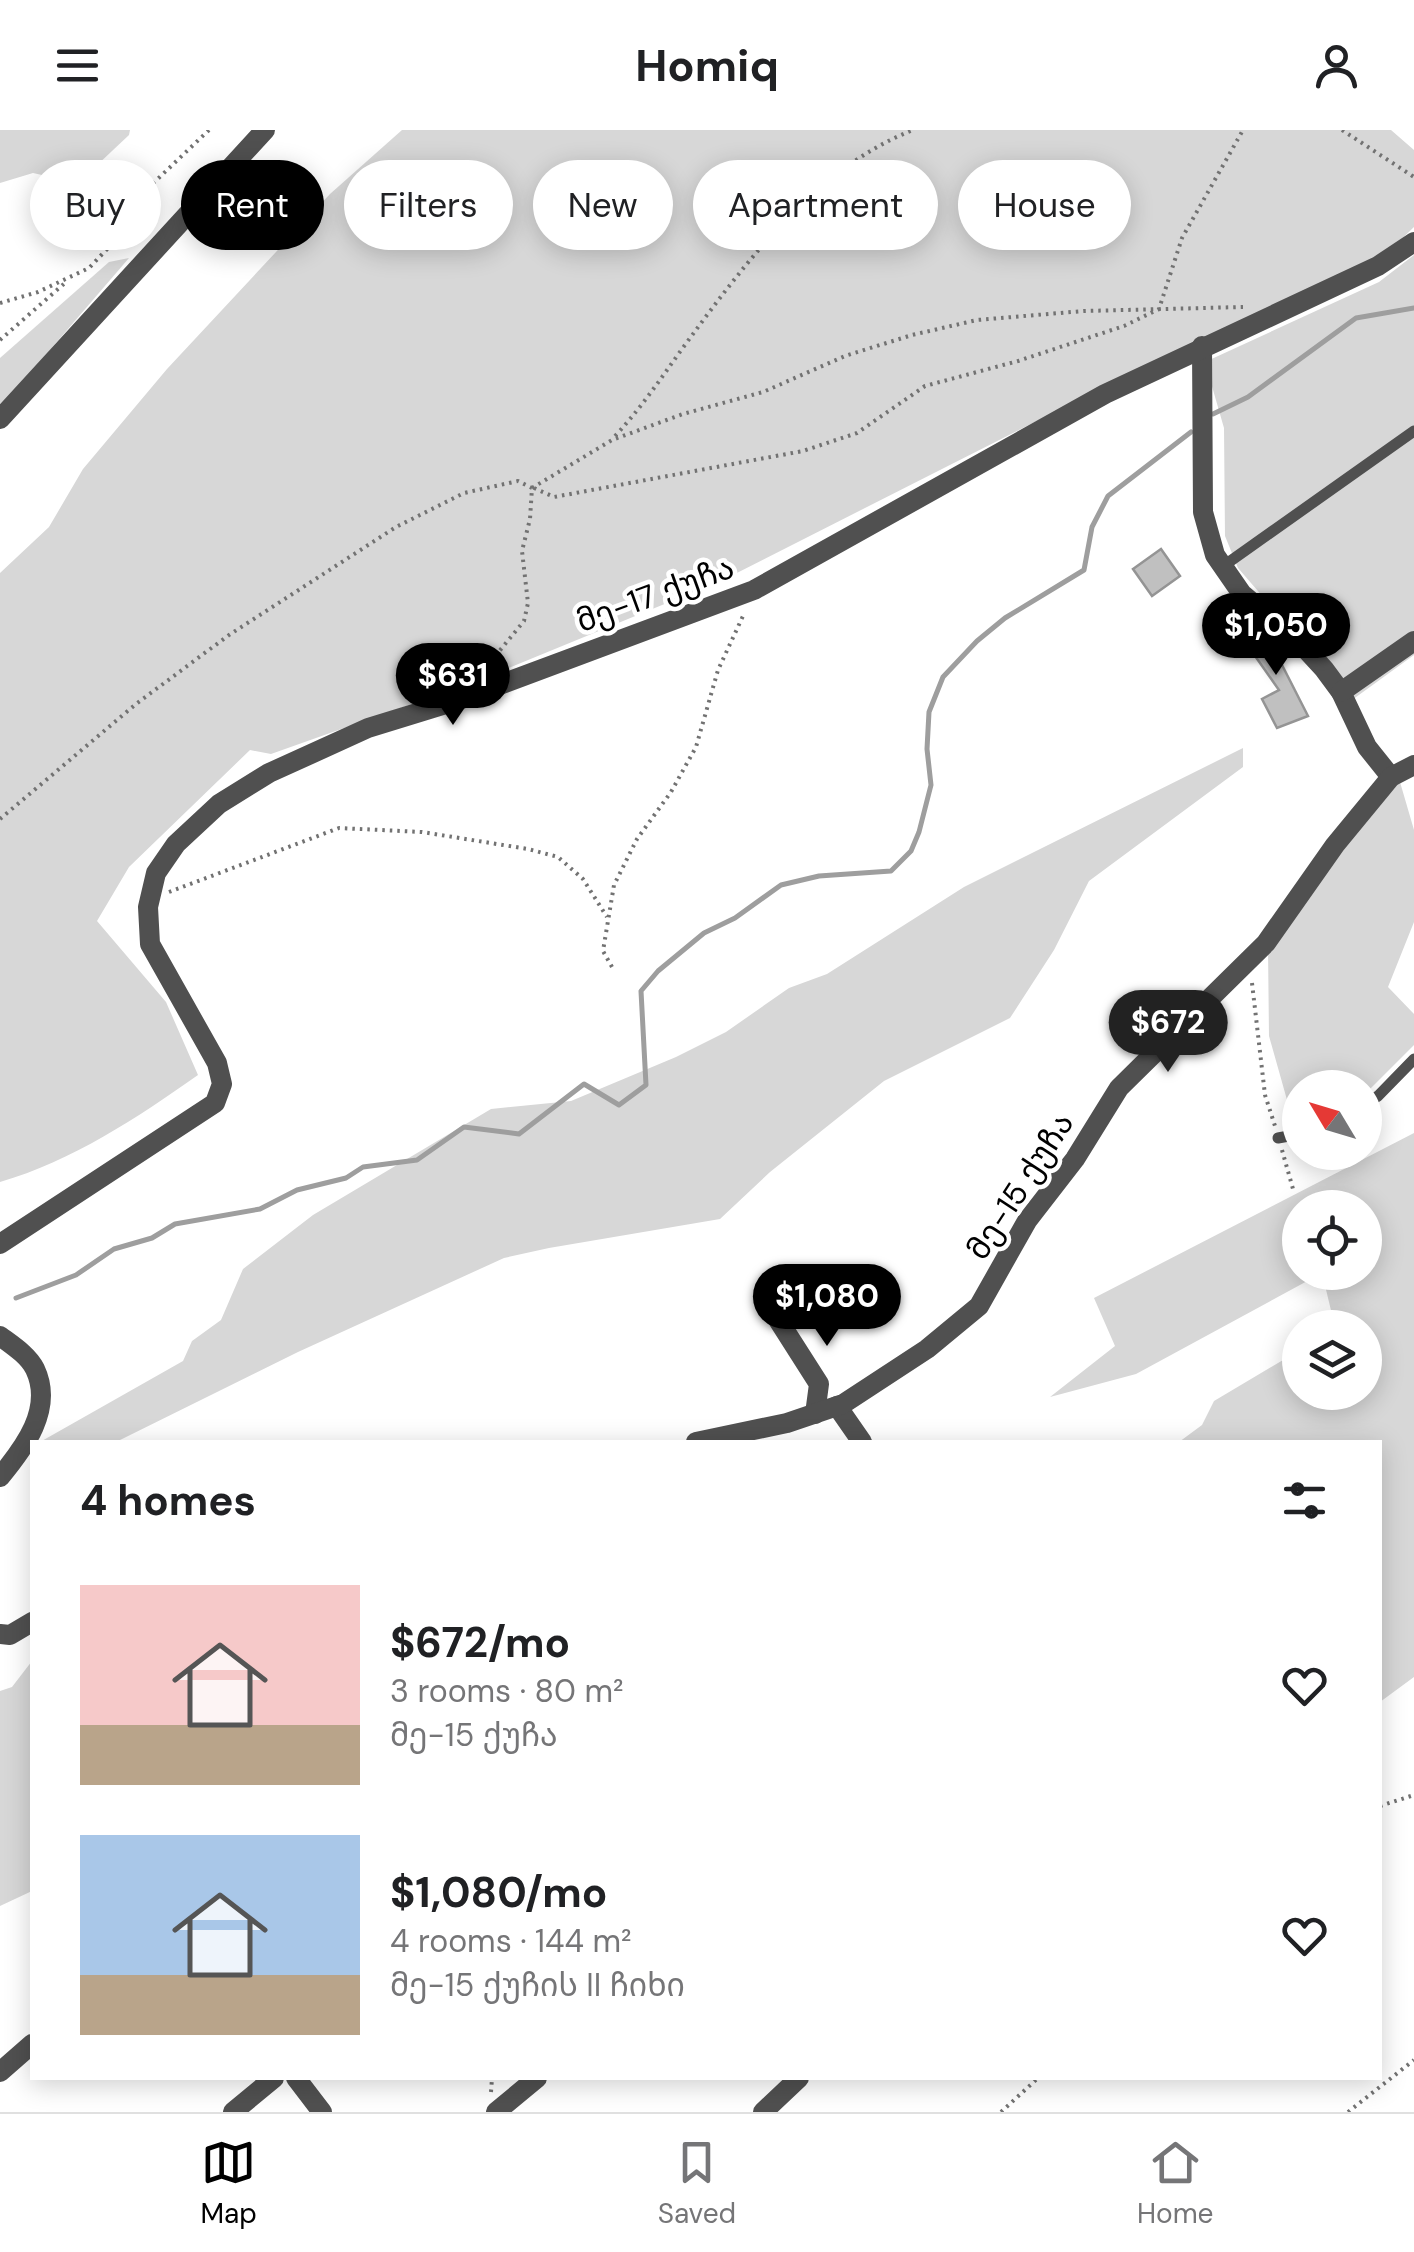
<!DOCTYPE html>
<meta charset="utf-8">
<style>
body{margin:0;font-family:"DM Sans","Noto Sans Georgian",sans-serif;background:#f2f2f2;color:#202124;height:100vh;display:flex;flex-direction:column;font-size:38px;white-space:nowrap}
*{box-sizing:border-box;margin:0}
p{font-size:32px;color:#757577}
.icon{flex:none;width:55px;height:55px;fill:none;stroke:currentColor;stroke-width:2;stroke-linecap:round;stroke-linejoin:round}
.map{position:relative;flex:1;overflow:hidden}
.side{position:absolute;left:30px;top:1310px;width:1352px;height:640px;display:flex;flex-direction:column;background:#fff;border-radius:0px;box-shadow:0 5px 25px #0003}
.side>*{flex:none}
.top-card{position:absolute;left:30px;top:30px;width:1355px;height:90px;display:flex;gap:20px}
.needle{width:65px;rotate:308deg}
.fabs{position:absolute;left:1282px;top:940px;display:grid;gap:20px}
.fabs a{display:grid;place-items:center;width:100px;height:100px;border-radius:50%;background:#fff;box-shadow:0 5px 25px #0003;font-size:50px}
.price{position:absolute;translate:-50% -85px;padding:0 22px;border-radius:35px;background:#000;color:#fff;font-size:32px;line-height:65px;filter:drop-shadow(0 2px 5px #0008)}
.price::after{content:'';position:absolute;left:50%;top:60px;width:30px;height:22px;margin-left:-15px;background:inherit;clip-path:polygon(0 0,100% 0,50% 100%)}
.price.active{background:#222;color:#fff}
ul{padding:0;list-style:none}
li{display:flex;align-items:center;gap:30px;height:250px;padding:0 50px}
li span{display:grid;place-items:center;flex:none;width:280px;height:200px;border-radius:0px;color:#555}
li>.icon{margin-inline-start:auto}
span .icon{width:120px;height:120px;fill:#fffc;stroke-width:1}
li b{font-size:42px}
h2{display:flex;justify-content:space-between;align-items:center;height:120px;padding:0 50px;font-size:42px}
.tag{padding:0 35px;border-radius:45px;background:#fff;box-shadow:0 5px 25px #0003;font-size:35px;line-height:90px}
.tag.active{background:#000;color:#fff}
header{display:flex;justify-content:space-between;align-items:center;height:130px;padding:0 50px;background:#fff;font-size:45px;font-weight:700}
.tabs{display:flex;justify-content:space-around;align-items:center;height:140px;border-top:2px solid #e0e0e0;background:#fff;font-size:28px;color:#757577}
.tabs a{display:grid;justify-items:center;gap:5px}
.tabs .active{color:#000}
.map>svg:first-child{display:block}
.green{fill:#d7d7d7;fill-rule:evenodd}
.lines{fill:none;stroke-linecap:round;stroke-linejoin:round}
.stream{stroke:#9e9e9e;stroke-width:5}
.building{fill:#c0c0c0;stroke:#949494;stroke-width:2.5}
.path{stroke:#727272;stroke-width:4;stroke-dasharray:2.5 5;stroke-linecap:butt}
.service{stroke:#505050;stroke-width:11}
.minor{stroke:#505050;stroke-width:20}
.labels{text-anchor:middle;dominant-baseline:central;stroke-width:9;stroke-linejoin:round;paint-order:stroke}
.street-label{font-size:32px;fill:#000;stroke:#fff}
</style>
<header><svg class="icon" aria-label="menu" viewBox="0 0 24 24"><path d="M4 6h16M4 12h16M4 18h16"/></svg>Homiq<svg class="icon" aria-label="person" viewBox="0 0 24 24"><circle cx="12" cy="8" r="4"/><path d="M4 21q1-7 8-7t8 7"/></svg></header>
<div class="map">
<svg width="1414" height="1982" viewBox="0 0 1414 1982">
<rect width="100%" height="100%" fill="#fff"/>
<g class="green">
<polygon points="0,0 130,0 129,5 78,53 33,43 0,53"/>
<path d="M402,0H1391L1414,20V97L1385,125L1149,234L723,450L482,549L271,624L250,620L129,737L97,791L166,872L198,945C137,988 72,1031 0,1052V443L49,397L83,339L167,239L330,64Z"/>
<polygon points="1414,125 1414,525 1352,570 1238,438 1225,406 1224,298 1205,232 1379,152"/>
<polygon points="129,128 0,278 0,228 109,132"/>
<polygon points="1243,618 1243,637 1089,751 1054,820 1010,888 884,951 770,1042 720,1089 549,1118 504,1128 298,1222 116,1312 40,1312 183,1231 192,1211 221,1190 243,1139 313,1085 491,979 571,971 676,927 726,902 789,858 827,844 964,757"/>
<polygon points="1400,652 1414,700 1414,792 1388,857 1414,884 1414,915 1365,964 1365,958 1300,958 1300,986 1289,977 1269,906 1268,818 1354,702"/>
<path d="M1414,1003V1547L1380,1572V1312H1179L1202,1295L1214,1271L1300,1220V1262H1365V1198L1335,1197L1322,1143L1136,1244L1050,1267L1115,1216L1094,1168ZM1300,1078H1365V1142H1300Z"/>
<polygon points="32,1531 32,1761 0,1776 0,1561 12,1557"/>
</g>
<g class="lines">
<g class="stream">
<polyline points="1213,284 1248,267 1356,188 1414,178"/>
<polyline points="16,1168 76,1145 114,1119 152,1108 175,1094 260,1079 297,1060 346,1048 363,1037 417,1030 464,997 519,1004 584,954 619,975 646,955 641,861 658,841 704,803 735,788 781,755 819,746 891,741 911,721 919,702 931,655 927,619 929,582 943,547 977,511 1005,488 1084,440 1092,397 1108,366 1191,302"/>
</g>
</g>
<g class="building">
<polygon points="1161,419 1180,446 1152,466 1133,439"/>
<polygon points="1257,494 1289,525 1280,531 1308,586 1277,598 1262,569 1279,560 1241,506"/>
</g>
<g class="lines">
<g class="path">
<polyline points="1342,0 1414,47"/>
<polyline points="0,173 38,162 89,138 109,117 143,63 209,0"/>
<polyline points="0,210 66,152"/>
<path d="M615,306C644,275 665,242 690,208C749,128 818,37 913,0"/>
<polyline points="532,358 612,310 683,284 763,262 845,226 912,205 977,190 1084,181 1243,177"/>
<polyline points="534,358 554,367 803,321 857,303 925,256 1018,231 1124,196 1159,179 1182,108 1243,0"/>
<polyline points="0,689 136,574 229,505 396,397 464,363 518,351 532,358 530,389 522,421 528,473 524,491 483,541"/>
<polyline points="169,762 339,698 422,702 528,719 558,727 583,749 607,787"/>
<polyline points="612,837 603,821 614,755 637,709 671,662 696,617 718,540 743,486"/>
<polyline points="1252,853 1265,965 1275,996"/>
<polyline points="1282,1020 1293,1059"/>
<polyline points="1380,1676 1414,1665"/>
<polyline points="491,1962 492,1948"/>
<polyline points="1001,1982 1038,1948"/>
<polyline points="1348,1982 1414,1930"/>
</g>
<g class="service">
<polyline points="1222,437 1414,301"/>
<polyline points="1365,974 1378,966 1414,929"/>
<polyline points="1278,1008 1300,1004"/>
</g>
<g class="minor">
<polyline points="1202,216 1203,382 1215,425 1242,464 1301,514 1324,539 1341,562 1367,617 1391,647"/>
<polyline points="0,289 265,0"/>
<polyline points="1341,562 1414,511"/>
<polyline points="0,1114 215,973 222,954 217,933 150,814 148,777 156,743 176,714 219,674 269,643 368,598 459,570 754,460 1105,264 1378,136 1414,112"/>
<polyline points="766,1171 819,1254 815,1284"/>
<path d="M0,1206C12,1215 28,1225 35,1239C54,1279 24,1318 0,1347"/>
<polyline points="837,1276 862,1312"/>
<polyline points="696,1312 787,1293 843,1274 927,1219 979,1176 1027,1091 1075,1029 1119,958 1266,813 1335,715 1391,647 1414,635"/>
<polyline points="0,1504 10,1505 32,1492"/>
<polyline points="0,1942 32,1914"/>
<polyline points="296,1948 322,1982"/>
<polyline points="233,1982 274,1948"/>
<polyline points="496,1982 537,1948"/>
<polyline points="763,1982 799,1948"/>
</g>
</g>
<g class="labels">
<g class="street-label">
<text transform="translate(655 464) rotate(-20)">მე-17 ქუჩა</text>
<text transform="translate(1020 1056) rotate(-57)">მე-15 ქუჩა</text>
</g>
</g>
</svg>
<div class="fabs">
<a><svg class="needle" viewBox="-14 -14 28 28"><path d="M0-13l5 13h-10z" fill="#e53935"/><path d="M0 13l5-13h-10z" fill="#757577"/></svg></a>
<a><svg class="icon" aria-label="locate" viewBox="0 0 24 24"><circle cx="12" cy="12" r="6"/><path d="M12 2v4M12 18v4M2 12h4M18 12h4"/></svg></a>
<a><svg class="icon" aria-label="layers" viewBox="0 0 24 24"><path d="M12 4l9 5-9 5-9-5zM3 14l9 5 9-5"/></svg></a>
</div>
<b class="price" style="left:1276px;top:548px">$1,050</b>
<b class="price" style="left:453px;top:598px">$631</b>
<b class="price active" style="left:1168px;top:945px">$672</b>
<b class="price" style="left:827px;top:1219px">$1,080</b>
<div class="top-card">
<a class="tag">Buy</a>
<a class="tag active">Rent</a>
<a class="tag">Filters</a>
<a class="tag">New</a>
<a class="tag">Apartment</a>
<a class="tag">House</a>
</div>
<section class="side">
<h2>4 homes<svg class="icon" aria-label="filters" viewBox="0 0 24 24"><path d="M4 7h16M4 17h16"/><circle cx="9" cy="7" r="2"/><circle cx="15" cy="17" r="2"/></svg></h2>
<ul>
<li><span style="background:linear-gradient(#f6c9c9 70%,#b9a48a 0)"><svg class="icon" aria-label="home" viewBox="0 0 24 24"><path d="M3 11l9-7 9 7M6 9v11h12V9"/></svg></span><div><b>$672/mo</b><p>3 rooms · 80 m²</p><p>მე-15 ქუჩა</p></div><svg class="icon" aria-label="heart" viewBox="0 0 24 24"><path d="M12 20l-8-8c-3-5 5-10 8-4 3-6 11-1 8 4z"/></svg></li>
<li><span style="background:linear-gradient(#a9c7e8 70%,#b9a48a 0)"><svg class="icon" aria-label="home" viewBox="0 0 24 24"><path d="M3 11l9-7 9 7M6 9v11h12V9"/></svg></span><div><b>$1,080/mo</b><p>4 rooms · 144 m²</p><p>მე-15 ქუჩის II ჩიხი</p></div><svg class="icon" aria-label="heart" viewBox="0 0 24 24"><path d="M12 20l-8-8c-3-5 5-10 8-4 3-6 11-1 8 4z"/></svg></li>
</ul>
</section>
</div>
<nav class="tabs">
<a class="active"><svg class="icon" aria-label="map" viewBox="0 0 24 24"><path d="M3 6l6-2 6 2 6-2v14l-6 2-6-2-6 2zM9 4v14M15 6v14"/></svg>Map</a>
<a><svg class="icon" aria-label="saved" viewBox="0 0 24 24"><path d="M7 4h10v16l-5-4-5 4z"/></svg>Saved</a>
<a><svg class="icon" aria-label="home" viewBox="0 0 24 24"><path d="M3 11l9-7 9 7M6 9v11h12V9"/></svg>Home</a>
</nav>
